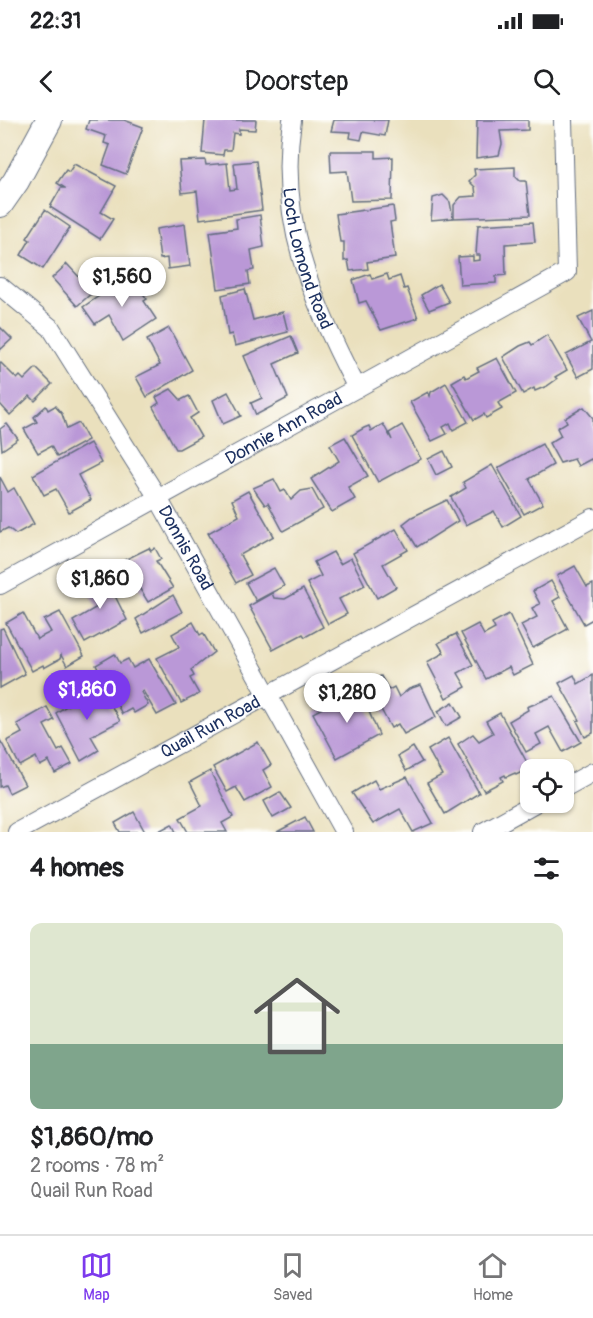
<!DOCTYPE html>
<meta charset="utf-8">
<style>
body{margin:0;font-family:Pangolin,sans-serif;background:#f2f2f2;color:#202124;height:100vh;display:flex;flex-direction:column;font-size:22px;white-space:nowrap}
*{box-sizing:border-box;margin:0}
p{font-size:20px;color:#757577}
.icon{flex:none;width:33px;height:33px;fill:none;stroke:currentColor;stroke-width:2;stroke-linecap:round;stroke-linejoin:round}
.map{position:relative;height:712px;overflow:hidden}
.side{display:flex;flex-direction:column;background:#fff;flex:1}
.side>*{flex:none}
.controls{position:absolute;left:520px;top:639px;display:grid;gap:12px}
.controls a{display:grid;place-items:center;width:54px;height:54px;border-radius:12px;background:#fff;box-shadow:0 2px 4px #0004;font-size:30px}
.price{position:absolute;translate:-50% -51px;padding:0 14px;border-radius:21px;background:#fff;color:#222;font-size:20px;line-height:39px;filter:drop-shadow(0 2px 3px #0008)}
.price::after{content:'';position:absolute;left:50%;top:36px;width:18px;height:14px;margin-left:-9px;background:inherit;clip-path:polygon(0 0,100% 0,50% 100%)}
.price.on{background:#7c3aed;color:#fff}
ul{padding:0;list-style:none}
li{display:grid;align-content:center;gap:12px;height:318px;padding:0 30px}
li span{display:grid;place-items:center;height:186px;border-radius:12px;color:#555}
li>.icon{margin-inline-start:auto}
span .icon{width:108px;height:108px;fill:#fffc;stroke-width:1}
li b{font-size:26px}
h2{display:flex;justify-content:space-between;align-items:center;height:72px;padding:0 30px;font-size:26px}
.status{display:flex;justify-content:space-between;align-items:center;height:42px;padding:0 30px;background:#fff;direction:ltr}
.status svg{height:16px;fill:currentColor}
header{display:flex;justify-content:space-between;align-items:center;height:78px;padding:0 30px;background:#fff;font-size:27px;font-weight:600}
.dock{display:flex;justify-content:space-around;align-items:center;height:84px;border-top:2px solid #e0e0e0;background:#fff;font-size:16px;color:#757577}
.dock a{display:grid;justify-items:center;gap:3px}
.dock .on{color:#7c3aed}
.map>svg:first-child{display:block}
.building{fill:#ba98d7}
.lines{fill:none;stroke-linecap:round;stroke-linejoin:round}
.street-casing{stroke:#636d7f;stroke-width:20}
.secondary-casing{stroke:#636d7f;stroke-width:28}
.street{stroke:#fff;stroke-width:18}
.secondary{stroke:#fff;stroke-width:26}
.labels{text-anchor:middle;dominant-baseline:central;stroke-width:5;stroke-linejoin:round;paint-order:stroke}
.street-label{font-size:18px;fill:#1b2f5e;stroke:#fdfcf7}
</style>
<div class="status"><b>22:31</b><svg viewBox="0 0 49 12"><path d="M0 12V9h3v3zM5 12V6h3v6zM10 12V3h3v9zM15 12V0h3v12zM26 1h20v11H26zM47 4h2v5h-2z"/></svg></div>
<header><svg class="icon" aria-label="back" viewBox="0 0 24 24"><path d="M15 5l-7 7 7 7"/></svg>Doorstep<svg class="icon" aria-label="search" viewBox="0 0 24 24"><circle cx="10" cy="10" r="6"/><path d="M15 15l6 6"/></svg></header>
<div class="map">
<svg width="593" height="712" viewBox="0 0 593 712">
<rect width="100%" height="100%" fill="#fdfcf7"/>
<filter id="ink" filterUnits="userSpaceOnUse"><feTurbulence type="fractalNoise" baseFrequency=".0167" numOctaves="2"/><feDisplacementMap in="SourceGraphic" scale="12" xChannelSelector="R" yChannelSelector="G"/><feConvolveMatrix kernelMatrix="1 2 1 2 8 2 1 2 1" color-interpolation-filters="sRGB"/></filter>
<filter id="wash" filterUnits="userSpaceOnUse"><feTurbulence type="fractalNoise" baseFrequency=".008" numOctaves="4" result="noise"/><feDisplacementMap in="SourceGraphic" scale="24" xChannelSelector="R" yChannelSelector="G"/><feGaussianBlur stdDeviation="1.35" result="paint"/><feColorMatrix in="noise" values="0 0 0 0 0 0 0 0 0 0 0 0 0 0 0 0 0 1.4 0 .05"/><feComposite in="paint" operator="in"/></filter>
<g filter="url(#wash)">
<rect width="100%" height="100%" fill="#eae0bd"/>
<g id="blocks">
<g class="building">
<polygon points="89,0 124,0 143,7 126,54 103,45 110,25 104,23 106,16 86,9"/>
<polygon points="205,0 256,0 255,10 239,9 239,14 233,13 231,30 224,30 223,35 202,33"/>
<polygon points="334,0 388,0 385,16 363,12 361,20 350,18 351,12 331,11"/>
<polygon points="477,0 528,0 528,10 500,11 502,24 499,35 476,38"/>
<polygon points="330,31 376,31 376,38 393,37 392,80 351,81 347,51 331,52"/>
<polygon points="205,40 206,45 227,43 230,70 237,69 234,43 256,41 262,90 200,99 197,71 182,73 179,41"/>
<polygon points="74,44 116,66 101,92 113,99 100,119 50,87 61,68 65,68 57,63 66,50 69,52"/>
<polygon points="515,47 515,56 520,61 526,61 530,95 454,98 454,85 461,77 476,76 475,67 469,61 475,55 474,49"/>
<polygon points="443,75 450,82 453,98 431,100 433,78"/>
<polygon points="393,86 395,101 390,102 395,138 367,142 368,149 350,151 348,140 344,141 344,122 340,122 336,94"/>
<polygon points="45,90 70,107 43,149 21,135 30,120 27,118"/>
<polygon points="260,95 264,127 251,130 254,150 248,151 250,164 218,169 210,112 237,108 236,99"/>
<polygon points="533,102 535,122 505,124 506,155 496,156 496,163 460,165 458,137 473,136 473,141 480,140 480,135 476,135 478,105"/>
<polygon points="185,104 190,146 168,149 167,138 160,139 156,109"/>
<polygon points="67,144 93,172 77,186 52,158"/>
<polygon points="370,154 372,159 387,154 389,160 400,156 404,169 407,168 418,198 381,210 366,181 359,183 353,160"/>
<polygon points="130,155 147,179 144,181 156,199 123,221 109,195 95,204 83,187"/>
<polygon points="439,164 449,182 429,190 421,175"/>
<polygon points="245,169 253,200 283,192 288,212 235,226 232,214 228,215 222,175"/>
<polygon points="593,191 593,249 578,257 566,235 591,222 578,198"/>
<polygon points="0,207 12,219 0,230"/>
<polygon points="169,208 192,250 147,277 136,257 160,245 147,220"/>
<polygon points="547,215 567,250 555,257 557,259 547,266 535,271 534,268 523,274 503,237 520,226 530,222 532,225"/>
<polygon points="291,216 298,233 274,244 288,278 256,295 251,283 262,278 244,236"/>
<polygon points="497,238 516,273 498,283 502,289 486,298 484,294 474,300 452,262 464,255 466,258 479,251 477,248"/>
<polygon points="0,242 17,259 20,256 24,260 36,248 52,264 35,281 30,276 10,295 0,284"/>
<polygon points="446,263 468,302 453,310 450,303 443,307 447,314 432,321 410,282 428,272 430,276 431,272"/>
<polygon points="171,269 181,280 189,276 198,293 190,298 201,317 179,329 176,329 153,287 159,283 156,277"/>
<polygon points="228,272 241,296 223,304 213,280"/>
<polygon points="46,286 48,290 55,286 62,294 67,309 79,303 88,320 57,337 51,326 38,333 24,309 37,302 34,297"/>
<polygon points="584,287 593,298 593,342 591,339 578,346 574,339 560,343 549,323 561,316 557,308 567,302 565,298"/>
<polygon points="7,304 18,319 2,330 0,309"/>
<polygon points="383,304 392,320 389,313 402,305 421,339 378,362 352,315 364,308 369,306 371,311"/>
<polygon points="345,317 368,356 348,367 355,379 332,392 311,359 339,341 330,325"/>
<polygon points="90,323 101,343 78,355 91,380 69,392 56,369 44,375 33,355"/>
<polygon points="542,324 553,345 529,359 543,384 524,394 498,348"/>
<polygon points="444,331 452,347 436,355 428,339"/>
<polygon points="492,345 521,396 503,407 494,391 466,405 451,377 466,368 463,362"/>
<polygon points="0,357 8,372 14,368 34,404 16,414 8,408 0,412"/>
<polygon points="274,359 281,372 285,370 291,380 301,371 312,369 323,389 283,411 268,383 265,385 253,368"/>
<polygon points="248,371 274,416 240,435 251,455 236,463 208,413 239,396 232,380"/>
<polygon points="447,380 458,401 417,427 403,404 412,397"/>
<polygon points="396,409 408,430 383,444 396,467 377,478 353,433"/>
<polygon points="149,428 151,431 155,428 161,439 156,441 173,468 148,482 140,469 134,466 120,474 106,449"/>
<polygon points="333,432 340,444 351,438 365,465 339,479 347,494 328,504 307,463 321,456 314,442"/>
<polygon points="575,446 587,467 593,464 593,499 584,504 557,456"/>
<polygon points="274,448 284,466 256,481 246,463"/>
<polygon points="103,452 127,500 85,523 73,501 97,487 83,463"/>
<polygon points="551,461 560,477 553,481 568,509 533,528 521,505 537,497 532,488 540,484 533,471"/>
<polygon points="303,469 323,507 305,517 303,514 273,530 249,486 272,473 274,478 285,479"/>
<polygon points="173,475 182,492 143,513 136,499"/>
<polygon points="60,492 84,536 67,546 61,535 60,539 44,548 43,545 32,551 6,503 23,493 37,519 51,512 44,500"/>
<polygon points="509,494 533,545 513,555 509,547 486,559 461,513 478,504 484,515 495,509 492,503"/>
<polygon points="193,502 200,515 203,513 214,532 191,550 194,556 190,558 199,574 181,583 157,538 179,527 172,514"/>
<polygon points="3,508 25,554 0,568 0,509"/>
<polygon points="456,514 473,545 458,553 466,567 446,578 427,542 444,533 438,523"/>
<polygon points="115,534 120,543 128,539 133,548 149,539 176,585 157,595 143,571 141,572 148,585 134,593 131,589 122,594 96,545"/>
<polygon points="574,555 578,564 593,555 593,613 585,617 577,601 580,600 559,563"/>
<polygon points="381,556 389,570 394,567 399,577 409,569 421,565 436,597 404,614 398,604 391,608 376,580 373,582 361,564"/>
<polygon points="101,568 120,601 91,616 99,630 81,641 56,593 80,577 82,579"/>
<polygon points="355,570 360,579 363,578 379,615 337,638 313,593"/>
<polygon points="554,576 581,622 563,632 549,607 536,614 541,624 526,632 509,601 528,590 527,587"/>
<polygon points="453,582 462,597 446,606 438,591"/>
<polygon points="47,587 54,600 44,605 58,631 63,628 72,644 55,653 49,641 40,646 36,637 20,646 7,621 22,613 17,604"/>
<polygon points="500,593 530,648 516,655 515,653 506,657 505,655 501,657 503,661 484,671 458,624 473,614 479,621 493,613 486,601"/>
<polygon points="448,618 479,673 445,694 427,663 442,655 428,630"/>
<polygon points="0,620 25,665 9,673 5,665 0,667"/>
<polygon points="258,622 271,645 263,650 272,667 245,682 236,667 227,672 213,647"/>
<polygon points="413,627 422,642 406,651 398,636"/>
<polygon points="210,651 233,697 222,703 227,712 188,712 180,698 202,686 190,662"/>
<polygon points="407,657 433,703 413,712 400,689 373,704 352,673 374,660 379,669"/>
<polygon points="280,672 291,688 273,698 264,681"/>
<polygon points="134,692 145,712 120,712 115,703"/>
<polygon points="305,697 313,712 277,712"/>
<polygon points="172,704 176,712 157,712"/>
</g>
</g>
</g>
<g filter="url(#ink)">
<use href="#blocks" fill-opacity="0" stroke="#636d7f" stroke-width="1.5"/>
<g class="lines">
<g class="street-casing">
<g id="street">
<path id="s1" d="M292,0C277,100 312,182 357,268"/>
<path id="s2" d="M0,166L51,208L158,378L344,712"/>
<path id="s3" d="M0,465L567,152L563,0"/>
<polyline points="564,668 593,652"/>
<path id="s4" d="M17,712L593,398"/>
<polyline points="483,712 537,682"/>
</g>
</g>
<g class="secondary-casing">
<polyline id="secondary" points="0,84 16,61 49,0"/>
</g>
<use href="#street" class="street"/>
<use href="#secondary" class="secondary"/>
</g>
</g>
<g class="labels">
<g class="street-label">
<text stroke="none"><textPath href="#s1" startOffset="141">Loch Lomond Road</textPath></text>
<text stroke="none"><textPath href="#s3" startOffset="324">Donnie Ann Road</textPath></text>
<text stroke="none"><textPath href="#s2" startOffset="324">Donnis Road</textPath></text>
<text stroke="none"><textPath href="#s4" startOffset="220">Quail Run Road</textPath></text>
</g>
</g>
</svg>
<div class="controls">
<a><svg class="icon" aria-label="locate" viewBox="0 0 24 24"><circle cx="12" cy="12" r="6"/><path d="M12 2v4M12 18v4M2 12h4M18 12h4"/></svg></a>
</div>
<b class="price" style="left:122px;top:188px">$1,560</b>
<b class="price" style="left:100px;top:490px">$1,860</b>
<b class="price on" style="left:87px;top:601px">$1,860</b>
<b class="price" style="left:347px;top:604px">$1,280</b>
</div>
<section class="side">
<h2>4 homes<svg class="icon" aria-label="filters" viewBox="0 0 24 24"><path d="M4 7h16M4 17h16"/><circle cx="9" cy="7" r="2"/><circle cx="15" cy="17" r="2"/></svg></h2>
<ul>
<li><span style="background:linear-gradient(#dfe7d0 65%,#7fa58c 0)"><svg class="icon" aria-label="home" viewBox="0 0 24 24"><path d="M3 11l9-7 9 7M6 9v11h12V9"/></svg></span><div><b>$1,860/mo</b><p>2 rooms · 78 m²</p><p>Quail Run Road</p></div></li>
</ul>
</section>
<nav class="dock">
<a class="on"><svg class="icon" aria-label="map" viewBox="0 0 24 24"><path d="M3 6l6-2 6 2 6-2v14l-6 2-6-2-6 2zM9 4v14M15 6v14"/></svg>Map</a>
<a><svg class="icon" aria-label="saved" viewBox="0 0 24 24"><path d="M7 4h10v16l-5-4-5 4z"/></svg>Saved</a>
<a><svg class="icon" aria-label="home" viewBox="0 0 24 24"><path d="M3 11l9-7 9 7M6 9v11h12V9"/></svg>Home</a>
</nav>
